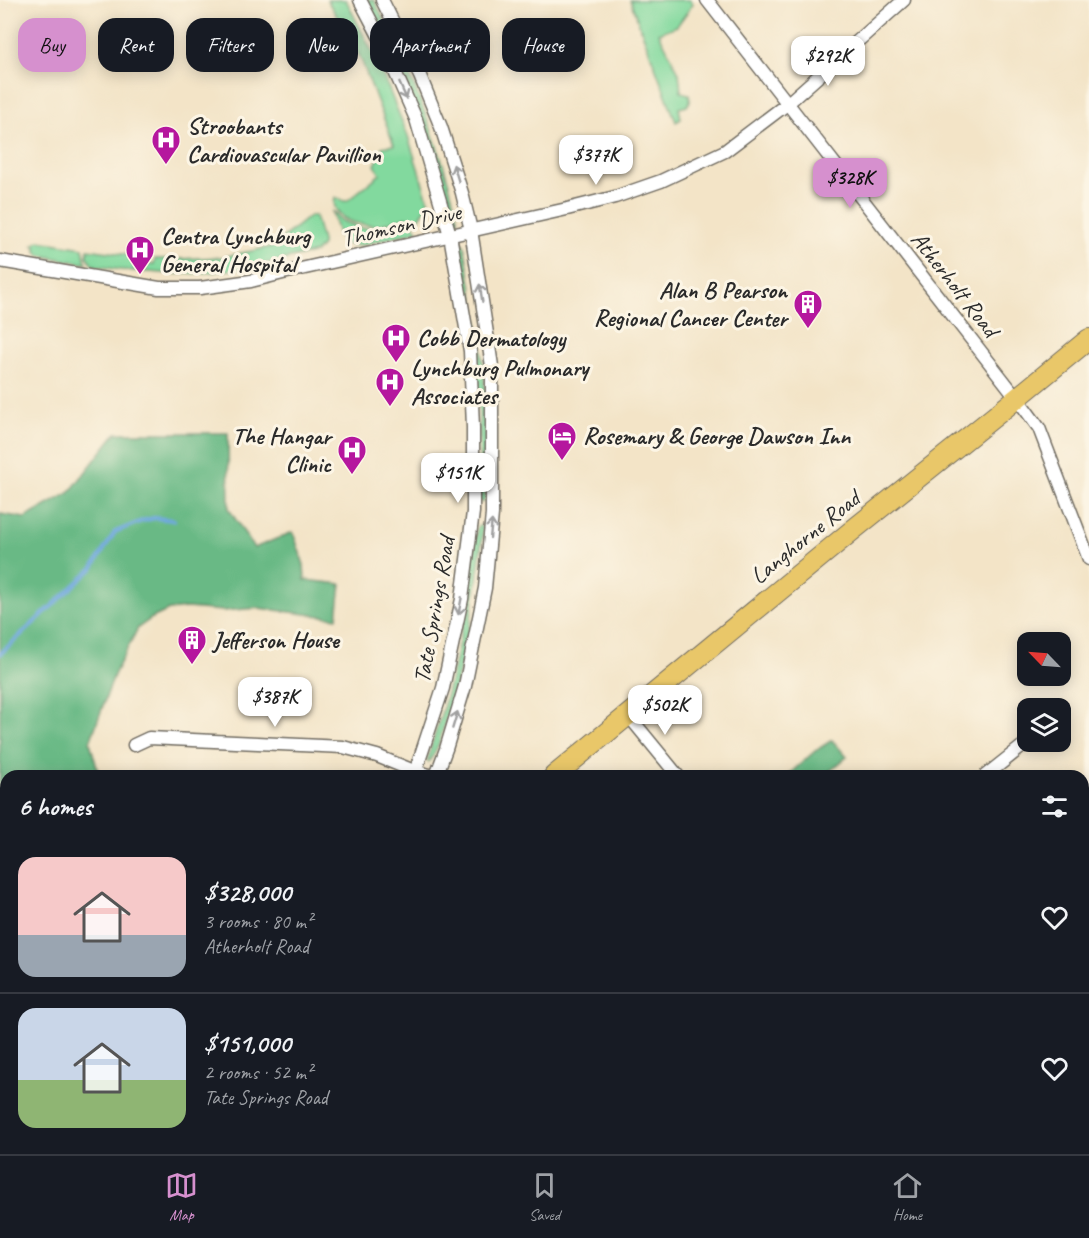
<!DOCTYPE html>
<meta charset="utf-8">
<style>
body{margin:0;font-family:Caveat,sans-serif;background:#242831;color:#f1f3f6;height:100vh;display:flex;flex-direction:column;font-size:22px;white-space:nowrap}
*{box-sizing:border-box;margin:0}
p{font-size:20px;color:#9ea1a6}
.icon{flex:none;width:33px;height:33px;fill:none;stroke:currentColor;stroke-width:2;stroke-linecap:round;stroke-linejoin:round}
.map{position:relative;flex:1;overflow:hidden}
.sheet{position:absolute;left:0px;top:770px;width:1089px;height:386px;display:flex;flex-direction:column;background:#171b24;border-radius:18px 18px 0 0;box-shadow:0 3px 15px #0003}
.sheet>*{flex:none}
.banner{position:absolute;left:18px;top:18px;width:600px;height:54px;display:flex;gap:12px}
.needle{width:39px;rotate:295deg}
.controls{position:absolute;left:1017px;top:632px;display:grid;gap:12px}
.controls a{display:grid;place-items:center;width:54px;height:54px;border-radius:12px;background:#171b24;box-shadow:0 3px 15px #0003;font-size:30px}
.price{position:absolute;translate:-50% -51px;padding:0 14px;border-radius:12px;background:#fff;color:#222;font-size:20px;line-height:39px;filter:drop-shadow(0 2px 3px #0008)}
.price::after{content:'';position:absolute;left:50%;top:36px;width:18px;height:14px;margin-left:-9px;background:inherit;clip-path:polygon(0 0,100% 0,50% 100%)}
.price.on{background:#d690ce;color:#111}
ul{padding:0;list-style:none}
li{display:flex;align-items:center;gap:18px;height:150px;padding:0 18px}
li+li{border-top:2px solid #363941}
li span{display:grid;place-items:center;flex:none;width:168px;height:120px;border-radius:18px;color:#555}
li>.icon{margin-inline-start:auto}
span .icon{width:72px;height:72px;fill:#fffc;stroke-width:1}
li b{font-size:26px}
h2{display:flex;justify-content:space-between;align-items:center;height:72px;padding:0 18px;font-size:26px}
.tag{padding:0 21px;border-radius:18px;background:#171b24;box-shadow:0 3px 15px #0003;font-size:21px;line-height:54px}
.tag.on{background:#d690ce;color:#111}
.menu{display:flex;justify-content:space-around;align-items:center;height:84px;border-top:2px solid #363941;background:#171b24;font-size:16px;color:#9ea1a6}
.menu a{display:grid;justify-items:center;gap:3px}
.menu .on{color:#d690ce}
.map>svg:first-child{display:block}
.green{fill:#82d99e;stroke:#568264;stroke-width:1.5}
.forest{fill:#69b985;stroke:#4a7258;stroke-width:1.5}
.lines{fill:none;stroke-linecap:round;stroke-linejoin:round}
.stream{stroke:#70a8df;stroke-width:4}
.minor-casing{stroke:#716c62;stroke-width:15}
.primary-casing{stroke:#716c62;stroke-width:22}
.minor{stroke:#fff;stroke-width:12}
.primary{stroke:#e9c769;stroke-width:20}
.oneway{stroke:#a0a0a0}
.labels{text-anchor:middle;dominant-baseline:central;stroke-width:6;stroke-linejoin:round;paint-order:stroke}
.poi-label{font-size:24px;font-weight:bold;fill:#2b2b2b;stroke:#fcf5e5;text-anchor:start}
.street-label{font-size:24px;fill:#2b2b2b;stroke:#fcf5e5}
</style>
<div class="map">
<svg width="1089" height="1154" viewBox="0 0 1089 1154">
<rect width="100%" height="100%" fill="#fcf5e5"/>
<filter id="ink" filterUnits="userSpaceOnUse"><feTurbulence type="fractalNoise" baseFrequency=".0167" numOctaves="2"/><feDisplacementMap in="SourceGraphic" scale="12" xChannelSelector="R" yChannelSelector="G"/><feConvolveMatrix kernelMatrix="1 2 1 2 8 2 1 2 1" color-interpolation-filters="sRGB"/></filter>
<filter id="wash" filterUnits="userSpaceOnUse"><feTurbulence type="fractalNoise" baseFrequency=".008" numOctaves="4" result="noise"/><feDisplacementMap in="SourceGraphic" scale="24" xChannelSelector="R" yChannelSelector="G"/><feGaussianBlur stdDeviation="1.35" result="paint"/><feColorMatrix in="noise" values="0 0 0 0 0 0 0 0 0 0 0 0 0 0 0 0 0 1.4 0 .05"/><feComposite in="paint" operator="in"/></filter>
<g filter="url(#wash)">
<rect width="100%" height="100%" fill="#f3e4c7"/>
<g class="green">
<path d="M327,0H346L381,70L408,136L428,200V205L417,222L406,217C397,219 388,223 378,225C366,226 344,223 337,211C334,207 334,201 335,197L343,201H347L380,174L375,165L381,153L382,147L394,145L361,59L349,36Z"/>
<path d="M367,0H374C401,52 424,106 442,161C448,180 453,200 458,219L457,222L452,221C443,186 433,152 421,119C405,78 386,39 367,0Z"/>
<polygon points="630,0 690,0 693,4 677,26 659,33 679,73 681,92 689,94 690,101 687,106 679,108 681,119 676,122"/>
<path d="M332,211L342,221L361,228L377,229L404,221L413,224L418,231L362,245C337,249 337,230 332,211Z"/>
<path d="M310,216H315L322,241V245L316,252C270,263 225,274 178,274L179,259L223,257L271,247Z"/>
<polygon points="39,241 83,248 85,259 87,264 39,255 36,251 36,246 33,245"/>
<path d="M462,244L464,245C472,288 480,331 484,374C487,416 486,458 485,500L483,502H480L479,499C480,458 480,416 477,375C474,333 466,290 459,248V245Z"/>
<polygon points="88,249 143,257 142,263 154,264 155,259 176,259 176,274 121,270 93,265 87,257"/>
<path d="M479,526H482L483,529C477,592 466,655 447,715C442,732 439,748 429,762L427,761C434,736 443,711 449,686C462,634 471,580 477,527Z"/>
</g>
<g class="forest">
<polygon points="116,433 228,433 229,509 254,548 293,532 304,565 305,580 341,584 337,618 258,608 223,611 187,608 169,610 152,618 138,628 114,675 90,742 99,775 6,776 6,1149 81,1149 80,1154 0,1154 0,514 25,518 69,493"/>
<polygon points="832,740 847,757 825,775 788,775 815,751"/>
<polygon points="762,1149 851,1149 844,1154 756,1154"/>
</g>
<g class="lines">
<g class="stream">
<polyline points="0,654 92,569 115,532 142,521 154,518 174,520"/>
<polyline points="810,1154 816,1149"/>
</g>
</g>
</g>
<g filter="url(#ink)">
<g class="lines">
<g class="minor-casing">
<g id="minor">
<polyline points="360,0 380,38 416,119 450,235 470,351 473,428 473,512 462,599 443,688 414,776"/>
<polyline points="382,0 420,76 441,127 462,193 471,230 492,366 492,514 485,588 465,686 446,749 436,776"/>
<polyline points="707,0 1017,398 1039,428 1089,559"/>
<polyline points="0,261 159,288 200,288 251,281 283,273 567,209 615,197 661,181 725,151 787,104 904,0"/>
<polyline points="628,715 678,776"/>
<polyline points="134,745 149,738 343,747 377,756 414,771 433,776"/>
<polyline points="985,776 1024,745"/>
<polyline points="1083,977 1089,972"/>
<polyline points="452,1149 454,1154"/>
<polyline points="516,1154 522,1149"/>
<polyline points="867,1154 873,1149"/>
</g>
</g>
<g class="primary-casing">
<g id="primary">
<polyline points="554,776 854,529 1000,412 1089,339"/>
<polyline points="262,1154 264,1149"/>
</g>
</g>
<use href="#minor" class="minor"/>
<use href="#primary" class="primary"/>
</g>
<defs><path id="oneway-shaft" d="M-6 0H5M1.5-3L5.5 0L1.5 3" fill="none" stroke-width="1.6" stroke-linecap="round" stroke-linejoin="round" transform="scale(1.5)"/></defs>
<g class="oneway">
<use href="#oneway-shaft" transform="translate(403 91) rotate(66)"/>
<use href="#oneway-shaft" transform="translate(456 173) rotate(-107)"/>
<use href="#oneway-shaft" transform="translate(481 293) rotate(-99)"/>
<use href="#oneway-shaft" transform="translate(491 529) rotate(-84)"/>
<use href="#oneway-shaft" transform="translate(460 606) rotate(101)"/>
<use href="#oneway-shaft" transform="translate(455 720) rotate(-73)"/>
</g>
</g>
<defs>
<g id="hospital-pin" transform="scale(1.5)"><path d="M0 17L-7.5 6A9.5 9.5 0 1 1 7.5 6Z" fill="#b5179e" stroke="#fcf5e5"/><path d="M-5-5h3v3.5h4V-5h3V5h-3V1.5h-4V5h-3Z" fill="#fff"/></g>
<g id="building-pin" transform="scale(1.5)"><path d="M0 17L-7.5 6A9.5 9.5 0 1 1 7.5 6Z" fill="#b5179e" stroke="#fcf5e5"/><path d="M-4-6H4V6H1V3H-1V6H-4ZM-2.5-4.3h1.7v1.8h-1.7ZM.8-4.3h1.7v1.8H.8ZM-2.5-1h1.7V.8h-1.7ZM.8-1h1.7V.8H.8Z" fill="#fff"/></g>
<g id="hotel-pin" transform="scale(1.5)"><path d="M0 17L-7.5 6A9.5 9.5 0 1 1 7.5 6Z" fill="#b5179e" stroke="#fcf5e5"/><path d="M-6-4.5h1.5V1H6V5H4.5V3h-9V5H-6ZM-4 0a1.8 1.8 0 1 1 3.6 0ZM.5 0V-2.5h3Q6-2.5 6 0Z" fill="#fff"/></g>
</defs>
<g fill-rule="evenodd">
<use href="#hospital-pin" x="166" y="140"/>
<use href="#hospital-pin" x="140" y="250"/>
<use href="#building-pin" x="808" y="304"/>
<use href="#hospital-pin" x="396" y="338"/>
<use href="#hospital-pin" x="390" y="382"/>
<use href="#hotel-pin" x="562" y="436"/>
<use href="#hospital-pin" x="352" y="450"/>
<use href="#building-pin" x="192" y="640"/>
</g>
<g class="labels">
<g class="poi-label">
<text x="187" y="126">Stroobants<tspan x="187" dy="28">Cardiovascular Pavillion</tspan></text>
<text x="161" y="236">Centra Lynchburg<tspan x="161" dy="28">General Hospital</tspan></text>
<text x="787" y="290" text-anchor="end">Alan B Pearson<tspan x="787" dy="28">Regional Cancer Center</tspan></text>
<text x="417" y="338">Cobb Dermatology</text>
<text x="411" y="368">Lynchburg Pulmonary<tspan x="411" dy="28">Associates</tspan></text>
<text x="331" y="436" text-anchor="end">The Hangar<tspan x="331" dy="28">Clinic</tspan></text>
<text x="583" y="436">Rosemary &amp; George Dawson Inn</text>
<text x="213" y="640">Jefferson House</text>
</g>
<g class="street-label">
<text transform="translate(401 225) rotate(-13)">Thomson Drive</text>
<text transform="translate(955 284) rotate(52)">Atherholt Road</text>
<text transform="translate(805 537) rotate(-39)">Langhorne Road</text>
<text transform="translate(434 610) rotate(-80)">Tate Springs Road</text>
</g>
</g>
</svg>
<div class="controls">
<a><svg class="needle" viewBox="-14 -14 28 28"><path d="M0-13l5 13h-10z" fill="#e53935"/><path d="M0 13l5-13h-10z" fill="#9ea1a6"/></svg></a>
<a><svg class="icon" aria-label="layers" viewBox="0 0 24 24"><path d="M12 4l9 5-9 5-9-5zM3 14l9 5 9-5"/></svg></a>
</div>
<b class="price" style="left:828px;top:87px">$292K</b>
<b class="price" style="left:596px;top:186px">$377K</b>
<b class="price on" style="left:850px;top:209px">$328K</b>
<b class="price" style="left:458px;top:504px">$151K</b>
<b class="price" style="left:275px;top:728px">$387K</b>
<b class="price" style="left:665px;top:736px">$502K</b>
<div class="banner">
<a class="tag on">Buy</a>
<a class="tag">Rent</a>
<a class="tag">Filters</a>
<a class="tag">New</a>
<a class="tag">Apartment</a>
<a class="tag">House</a>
</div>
<section class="sheet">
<h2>6 homes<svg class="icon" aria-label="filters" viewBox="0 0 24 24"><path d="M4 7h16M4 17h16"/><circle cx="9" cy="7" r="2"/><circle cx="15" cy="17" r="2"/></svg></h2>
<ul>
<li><span style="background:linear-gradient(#f6c9c9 65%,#9aa5b1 0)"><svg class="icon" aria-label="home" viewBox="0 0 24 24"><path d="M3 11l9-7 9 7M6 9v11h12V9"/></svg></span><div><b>$328,000</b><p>3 rooms · 80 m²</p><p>Atherholt Road</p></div><svg class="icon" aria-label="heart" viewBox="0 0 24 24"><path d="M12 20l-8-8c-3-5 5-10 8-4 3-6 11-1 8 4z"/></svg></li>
<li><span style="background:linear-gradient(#c9d6e8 60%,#8fb573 0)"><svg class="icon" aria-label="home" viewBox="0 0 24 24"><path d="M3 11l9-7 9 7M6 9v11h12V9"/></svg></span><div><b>$151,000</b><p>2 rooms · 52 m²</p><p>Tate Springs Road</p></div><svg class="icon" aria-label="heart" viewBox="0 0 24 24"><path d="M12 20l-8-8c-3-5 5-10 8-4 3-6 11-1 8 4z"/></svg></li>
</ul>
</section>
</div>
<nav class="menu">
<a class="on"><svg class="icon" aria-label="map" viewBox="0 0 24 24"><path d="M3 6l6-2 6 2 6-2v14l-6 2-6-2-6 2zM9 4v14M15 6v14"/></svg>Map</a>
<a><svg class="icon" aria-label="saved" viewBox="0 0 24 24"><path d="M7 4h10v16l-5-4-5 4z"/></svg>Saved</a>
<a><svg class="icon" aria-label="home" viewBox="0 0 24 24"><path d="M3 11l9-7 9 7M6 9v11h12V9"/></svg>Home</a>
</nav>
